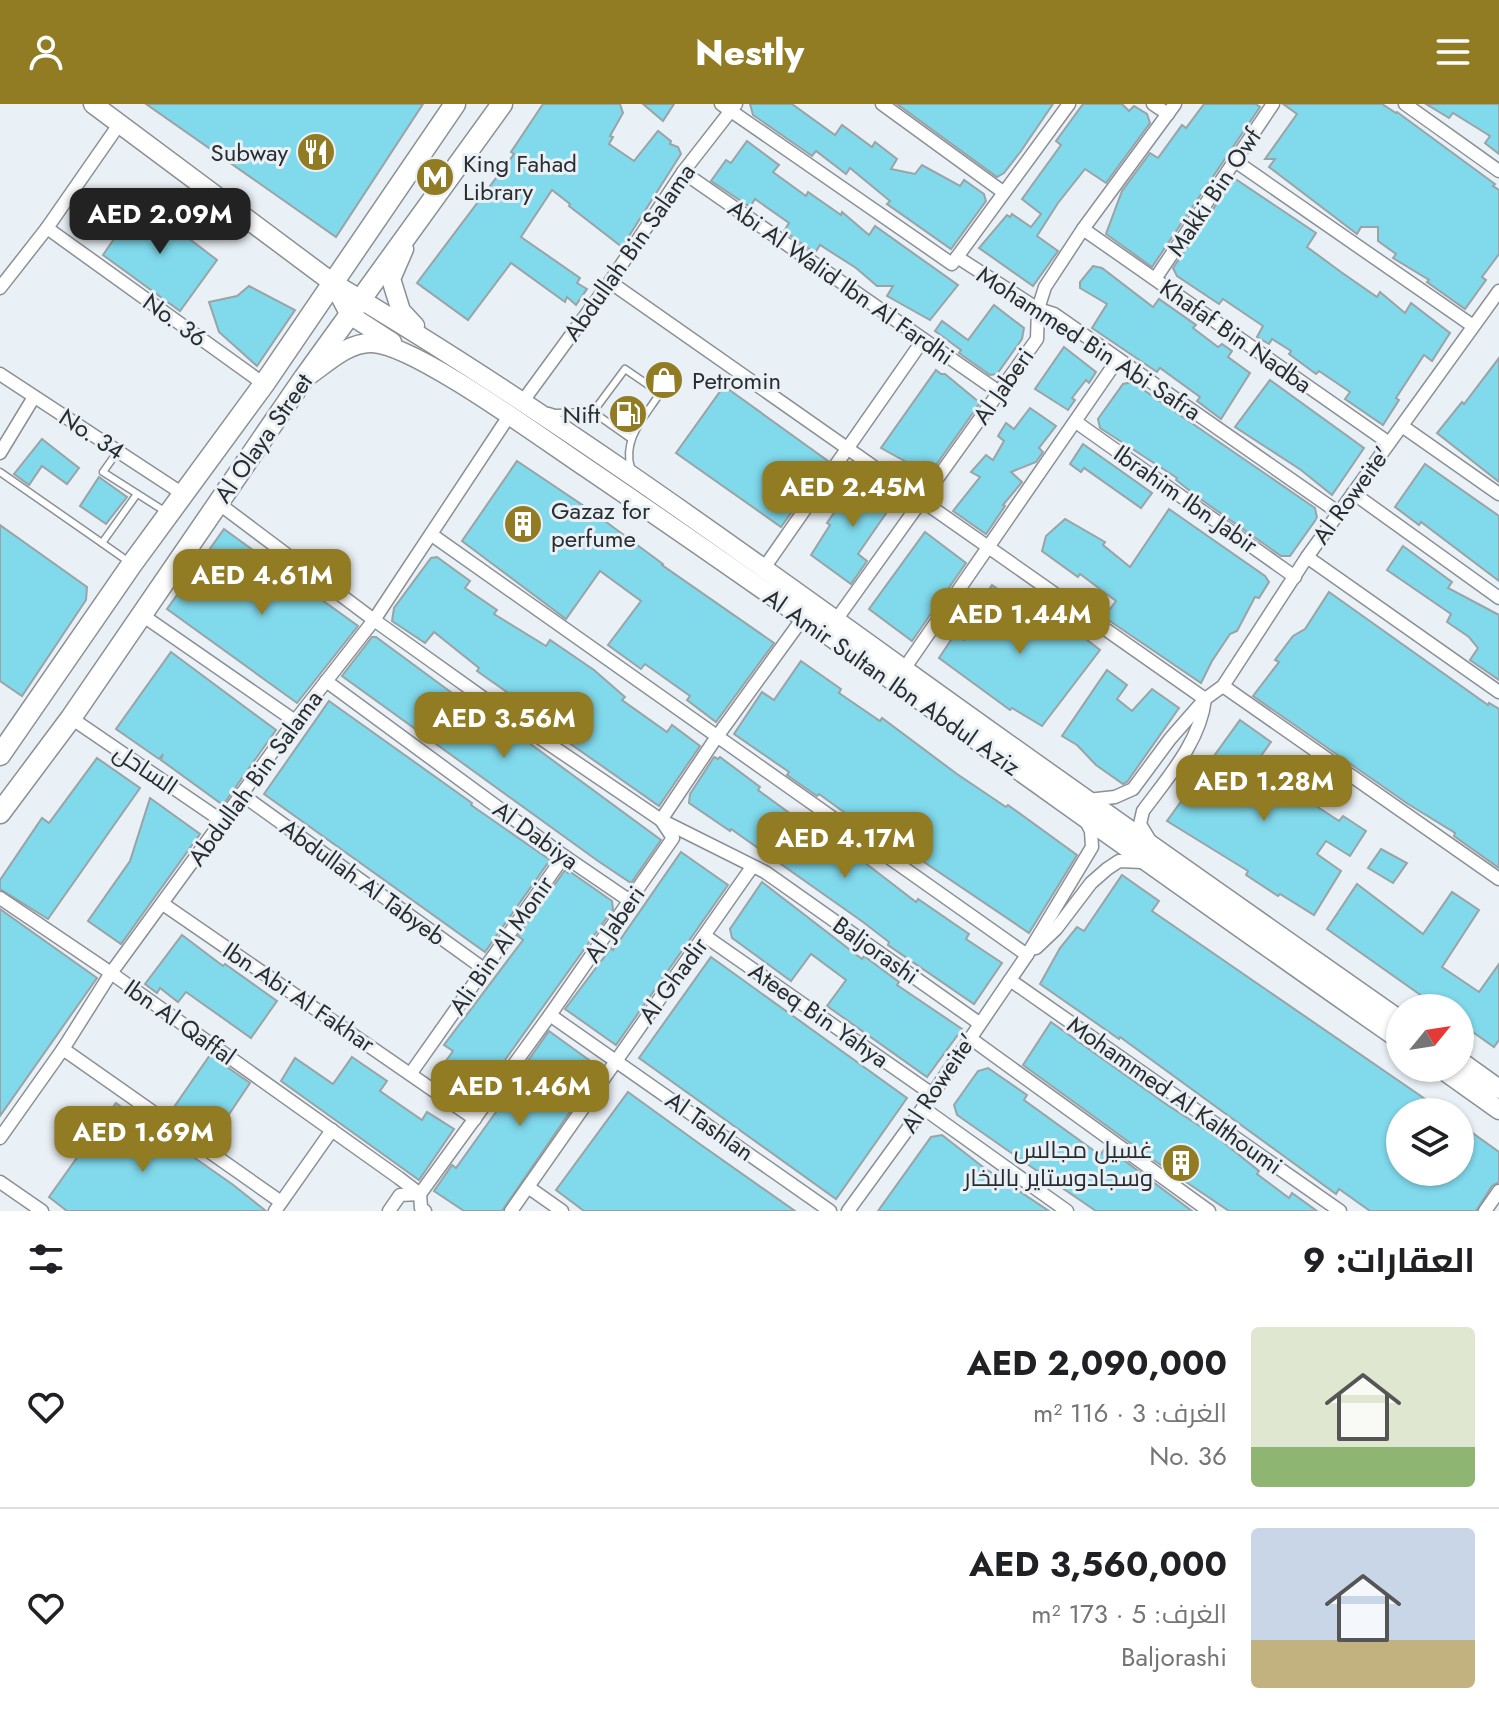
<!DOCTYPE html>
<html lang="ar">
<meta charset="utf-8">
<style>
body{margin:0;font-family:Jost,Cairo,sans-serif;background:#f2f2f2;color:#202124;direction:rtl;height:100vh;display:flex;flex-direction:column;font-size:30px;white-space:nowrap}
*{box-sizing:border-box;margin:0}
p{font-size:26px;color:#757577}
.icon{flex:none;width:44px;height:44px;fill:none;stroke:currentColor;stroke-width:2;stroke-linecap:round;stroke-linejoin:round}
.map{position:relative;height:1107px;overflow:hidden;direction:ltr}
.drawer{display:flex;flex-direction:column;background:#fff;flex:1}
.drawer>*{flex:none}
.needle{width:52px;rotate:60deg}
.fabs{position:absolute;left:1386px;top:890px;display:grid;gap:16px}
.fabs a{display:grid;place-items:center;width:88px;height:88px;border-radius:50%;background:#fff;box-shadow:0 2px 6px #0004;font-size:40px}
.price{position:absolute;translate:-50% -68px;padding:0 18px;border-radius:16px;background:#927c23;color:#fff;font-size:26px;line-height:52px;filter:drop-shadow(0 2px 4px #0008)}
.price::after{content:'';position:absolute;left:50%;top:48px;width:24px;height:18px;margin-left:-12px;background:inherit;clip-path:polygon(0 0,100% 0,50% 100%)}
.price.selected{background:#222;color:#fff}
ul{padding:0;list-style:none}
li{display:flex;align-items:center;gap:24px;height:200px;padding:0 24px}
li+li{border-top:2px solid #e0e0e0}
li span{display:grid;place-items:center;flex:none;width:224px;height:160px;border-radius:8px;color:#555}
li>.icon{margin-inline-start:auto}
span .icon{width:96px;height:96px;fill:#fffc;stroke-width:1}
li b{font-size:34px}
h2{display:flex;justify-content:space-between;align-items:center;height:96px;padding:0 24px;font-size:34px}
header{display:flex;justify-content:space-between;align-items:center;height:104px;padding:0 24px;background:#927c23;color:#fff;font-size:36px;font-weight:800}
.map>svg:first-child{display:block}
.building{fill:#81d9ec;stroke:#9aa3a5;stroke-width:2}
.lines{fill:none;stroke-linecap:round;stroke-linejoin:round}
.lane-casing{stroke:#8a9095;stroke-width:9}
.street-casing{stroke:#8a9095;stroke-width:15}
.secondary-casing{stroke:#8a9095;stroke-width:21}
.primary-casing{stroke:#8a9095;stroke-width:23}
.lane{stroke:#fff;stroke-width:6}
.street{stroke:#fff;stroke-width:12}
.secondary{stroke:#fff;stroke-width:18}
.primary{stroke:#fff;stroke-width:20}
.labels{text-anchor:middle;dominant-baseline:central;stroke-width:6;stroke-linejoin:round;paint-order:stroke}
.poi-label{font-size:24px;fill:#2a2d2f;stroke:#e9f0f6;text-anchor:end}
.street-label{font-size:24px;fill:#2a2d2f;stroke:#e9f0f6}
</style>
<header><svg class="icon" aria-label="menu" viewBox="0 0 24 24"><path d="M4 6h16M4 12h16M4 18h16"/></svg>Nestly<svg class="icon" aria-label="person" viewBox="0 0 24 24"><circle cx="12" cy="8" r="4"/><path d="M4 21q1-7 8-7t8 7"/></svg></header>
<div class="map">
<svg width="1499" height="1107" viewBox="0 0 1499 1107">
<rect width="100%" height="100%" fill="#e9f0f6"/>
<g class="building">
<polygon points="146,0 423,0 336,133"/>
<polygon points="543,0 620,0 623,9 610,32 613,33 609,40 634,57 658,27 671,37 670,40 678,43 681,50 622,143 569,102 570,100 552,86 521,133 580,174 577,179 587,185 576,201 567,193 565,198 511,159 468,216 417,179 514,50 511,48"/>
<polygon points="643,0 674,0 663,17"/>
<polygon points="750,0 792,0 835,31 842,21 872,43 875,38 897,55 891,65 915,70 922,61 960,82 964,76 984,90 986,97 951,145 887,100 890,97 850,64 846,70 816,47 812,52 753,11"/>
<polygon points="897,0 1053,0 1021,47 1004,69 997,73"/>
<polygon points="1083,0 1122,0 1129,7 1134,2 1147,10 1150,19 1106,79 1085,65 1058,99 1037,132 1058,147 1033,182 979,144 1007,111 1010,113 1012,110 1031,123 1041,110 1022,95 1061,41 1056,37"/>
<polygon points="1204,0 1256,0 1260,3 1152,163 1106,130 1122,87 1150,49 1158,54 1182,21 1186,24"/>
<polygon points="1283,0 1382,0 1396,9 1397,8 1495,80 1493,82 1499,86 1499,150 1482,173 1486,176 1465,205 1427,178 1429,176 1393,154 1396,150 1378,137 1378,123 1361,123 1357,130 1269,63 1275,55 1265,55 1297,10"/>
<polygon points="1426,0 1499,0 1499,50 1485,39 1490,32 1453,9 1449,14"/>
<polygon points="747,37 779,61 773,68 806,92 808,88 841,111 842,108 869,131 875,122 958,181 930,216 887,192 893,182 877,182 856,164 820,141 815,149 784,127 789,119 755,95 750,103 711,77 726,56 731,59"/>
<polygon points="1234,74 1316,129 1307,143 1341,168 1377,193 1380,188 1405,209 1411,199 1450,229 1432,257 1424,251 1396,294 1399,296 1383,321 1345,295 1350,288 1319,267 1316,270 1289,250 1291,247 1272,235 1269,240 1257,233 1263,222 1223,195 1219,200 1177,172 1173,164"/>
<polygon points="140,97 217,156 180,207 103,151"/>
<polygon points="1093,162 1102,164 1153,203 1159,195 1196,221 1193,224 1218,243 1222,240 1232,247 1228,253 1250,269 1221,315 1197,297 1200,293 1160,264 1157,268 1092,224 1107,200 1080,184 1080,178"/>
<polygon points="249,182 295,206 257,262 219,228 209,198 237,192"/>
<polygon points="994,201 1024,224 1022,235 997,270 990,271 959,249 961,246 935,227 942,217 968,236"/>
<polygon points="1064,243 1096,268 1089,279 1086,276 1072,294 1075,296 1068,306 1035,285"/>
<polygon points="1499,254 1499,378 1437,329 1462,298 1464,300"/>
<polygon points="936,266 941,270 945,270 980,299 926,375 907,361 908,359 881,344"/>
<polygon points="1270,276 1364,344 1332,391 1301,366 1235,323"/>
<polygon points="1132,278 1315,404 1317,414 1290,452 1281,452 1199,394 1176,376 1177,374 1100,324 1098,315 1123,280"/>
<polygon points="724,282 828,357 781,423 676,349"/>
<polygon points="1030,304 1056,322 1039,344 1043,348 1036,358 1011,368 1022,378 1003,401 1005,402 986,430 953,407 980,373 971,368 986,351 993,356 1004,337 998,332 1006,319 1014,325"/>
<polygon points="42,335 79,364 67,380 42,362 29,381 14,370"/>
<polygon points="1083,340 1152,389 1141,404 1084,364 1081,368 1070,360"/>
<polygon points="517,357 590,406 663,460 662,461 774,539 716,618 687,596 690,592 645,560 641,565 608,541 641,497 600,467 566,515 462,437"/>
<polygon points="1425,360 1499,412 1499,477 1421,418 1419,421 1395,403"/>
<polygon points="860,371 896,395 858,450 867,457 851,480 811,451 830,421 827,419"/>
<polygon points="99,373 127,393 106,420 80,402"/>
<polygon points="1169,405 1265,472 1269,478 1259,494 1255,493 1237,527 1230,530 1212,557 1201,579 1104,513 1116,497 1080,470 1078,473 1042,447 1046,432 1065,415 1105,438 1103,441 1130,463"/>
<polygon points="0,421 87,483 86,496 22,592 0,577"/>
<polygon points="224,425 358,522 297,599 167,505"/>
<polygon points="925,428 966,459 912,537 869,505"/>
<polygon points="1403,442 1452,478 1448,484 1499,511 1499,576 1470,556 1478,544 1469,533 1447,518 1451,510 1387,466"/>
<polygon points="437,453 470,477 465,484 497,506 494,510 546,542 550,536 594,566 625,593 622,596 667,628 672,621 700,642 659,702 515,601 518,596 477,567 479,564 434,528 425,539 392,517 394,504 431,454"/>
<polygon points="992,481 1028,506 1034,503 1070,530 1073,525 1100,546 1042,622 1012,604 1010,606 939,554 955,530 964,536 978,515 972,511"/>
<polygon points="1329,488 1488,601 1489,599 1499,605 1499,764 1454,732 1455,729 1408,700 1253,592 1279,558 1275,556 1293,532 1305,525"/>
<polygon points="372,533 376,533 467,600 469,596 520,635 521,633 661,736 631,779 598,757 342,572"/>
<polygon points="171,548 276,626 223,701 161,656 163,650 159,655 116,625"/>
<polygon points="801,557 841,585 839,589 880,617 882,614 957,670 1006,703 1008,701 1077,751 1029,829 906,746 903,751 819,690 817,692 787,671 789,668 734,630 762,588 774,596"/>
<polygon points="1107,566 1127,581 1117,595 1132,607 1152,585 1179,604 1127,678 1123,680 1096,661 1077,641 1062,632"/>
<polygon points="329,597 472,699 471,701 550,756 485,848 264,690"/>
<polygon points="1240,616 1271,638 1256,659 1291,680 1289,684 1339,717 1343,712 1366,727 1350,752 1326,737 1317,750 1341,767 1314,811 1280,790 1278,792 1246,771 1248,767 1167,717"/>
<polygon points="714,653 718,655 720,653 760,683 758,686 799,716 801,713 842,741 916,798 918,795 969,830 966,835 1002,859 974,900 888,841 889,838 863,818 731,725 730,727 689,699 690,690"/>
<polygon points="97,654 140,684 48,815 0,785 0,776 42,714 49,719"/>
<polygon points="150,694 200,730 121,840 88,817 130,757"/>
<polygon points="1381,745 1407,759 1393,779 1368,764"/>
<polygon points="681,748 728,781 616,941 565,905 611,844 613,846"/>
<polygon points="565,766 568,769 569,767 612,797 613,805 472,1002 438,976 436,971 453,947 444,941 523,836 518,832"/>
<polygon points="1122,771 1159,797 1152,807 1444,1008 1400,1008 1400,1068 1460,1068 1460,1020 1499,1048 1499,1078 1492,1082 1476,1107 1370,1107 1339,1085 1336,1090 1120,933 1119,935 1040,880 1060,844 1077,823 1084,827"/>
<polygon points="762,778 862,855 864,852 899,878 897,881 962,925 927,973 827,902 846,876 811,850 791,877 732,834 730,825"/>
<polygon points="1357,780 1423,830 1452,788 1479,806 1442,863 1479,888 1499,860 1499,936 1494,943 1460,919 1460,904 1439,904 1327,825"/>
<polygon points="0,805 97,874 0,1012"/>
<polygon points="182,831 223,862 225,860 277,897 251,934 186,888 178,898 160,884 157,889 145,880"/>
<polygon points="711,853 907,994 836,1095 639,954"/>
<polygon points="1051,918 1163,998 1218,1034 1259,1067 1257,1070 1289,1094 1292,1089 1317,1107 1229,1107 1155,1057 1023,961"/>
<polygon points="549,927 600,964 502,1107 464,1107 434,1087 452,1061 456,1064 501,1001 495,1002 503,990 508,994 522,973 518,971"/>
<polygon points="210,951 250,979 213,1034 172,1006"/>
<polygon points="352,953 387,977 380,987 422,1016 427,1008 454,1025 419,1076 281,977 295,954 333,980"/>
<polygon points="988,964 1027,991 1024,996 1100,1051 1106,1043 1192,1107 1096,1107 1030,1062 957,1011 954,1001 978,967"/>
<polygon points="628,988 697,1038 795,1107 584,1107 556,1086"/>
<polygon points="116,999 232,1080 266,1107 67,1107 49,1093"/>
<polygon points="942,1031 983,1063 1049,1107 878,1107 931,1033"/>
</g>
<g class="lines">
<g class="lane-casing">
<g id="lane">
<path d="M549,307L555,309L593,308L625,265L660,289C645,313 622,335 631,364"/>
<polyline points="593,308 630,334"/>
<polyline points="118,347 103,368 166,408"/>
<polyline points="0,368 102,439"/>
<polyline points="129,458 102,439 137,390"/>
</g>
</g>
<g class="street-casing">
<g id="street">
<polyline points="721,0 952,160 957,153 1038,205 1054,210 1339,409"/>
<polyline points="882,0 1003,88"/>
<polyline points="1153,0 1168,10"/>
<polyline points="1405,0 1499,67"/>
<polyline points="1235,57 1473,222"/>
<polyline points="683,68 999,288"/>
<polyline points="47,124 264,280"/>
<polyline points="1083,125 1389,339"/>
<polyline points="957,153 1069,0"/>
<polyline points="1155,175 1273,0"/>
<polyline points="610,178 1205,595"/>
<polyline points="0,184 47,124 120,19"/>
<polyline points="0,270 183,390"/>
<polyline points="523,297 610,178 683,68 736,0"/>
<polyline points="1076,318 1295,473"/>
<polyline points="1402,322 1499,390"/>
<polyline points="0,349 34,293"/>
<polyline points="1353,389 1499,494"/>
<polyline points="218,399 374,516 524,623 661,716 765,768 979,919"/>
<polyline points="432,431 1027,851"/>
<polyline points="1307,453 1499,588"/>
<polyline points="764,464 923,236"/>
<polyline points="142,511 295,617"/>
<polyline points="836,516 1037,235 1038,205 1045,183 1083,125 1175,0"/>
<polyline points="904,565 1118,255"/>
<polyline points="326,577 564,752 630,797"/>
<polyline points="1223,582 1499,775"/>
<polyline points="71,614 222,717"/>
<polyline points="241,690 484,865"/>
<polyline points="1088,696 1115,693 1133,685 1170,635 1205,595 1223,582 1307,453 1499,187"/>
<path d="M1149,735L1140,720L1143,707C1168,673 1200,638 1205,595"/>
<polyline points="0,794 111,869 399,1074 420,1090 421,1104 425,1107"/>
<polyline points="163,800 475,1015"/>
<polyline points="705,832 932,990"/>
<polyline points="1036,844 1056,825 1091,779 1107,765 1119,757 1143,758"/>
<polyline points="1010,876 1340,1107"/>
<polyline points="550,911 830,1107"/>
<polyline points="970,934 1209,1107"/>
<polyline points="63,945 281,1098"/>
<polyline points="411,969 564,752"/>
<polyline points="923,1004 1067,1107"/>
<polyline points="0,1034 63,945 111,869 295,617 374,516 509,312"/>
<polyline points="0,1078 42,1107"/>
<polyline points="528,1083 562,1107"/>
<polyline points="275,1107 332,1026"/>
<polyline points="389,1107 400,1091 420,1090 550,911 673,734 661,716 716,634 803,514"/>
<polyline points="511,1107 752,763"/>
<polyline points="848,1107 923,1004 1027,851 1092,743 1091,727 1085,715"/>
<polyline points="1485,1107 1499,1087"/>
</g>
</g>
<g class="secondary-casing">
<g id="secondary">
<polyline points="93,0 333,179 350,211 392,238"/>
<polyline points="404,145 391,175 401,207 415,222"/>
<path d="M333,179C539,301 732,441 926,581C1083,694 1242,805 1400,916"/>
<path d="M308,272C327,259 348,238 372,239C415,240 547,338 588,365C862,551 1128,747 1400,936"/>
<polyline points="1460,957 1499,985"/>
<polyline points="1440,964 1499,1006"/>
</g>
</g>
<g class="primary-casing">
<g id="primary">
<polyline points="0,651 132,460 264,280 455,0"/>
<polyline points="0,709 71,614 304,274 502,0"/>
</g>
</g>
<use href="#lane" class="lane"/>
<use href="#street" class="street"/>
<use href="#secondary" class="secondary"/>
<use href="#primary" class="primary"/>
</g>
<defs>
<g id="restaurant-disc" transform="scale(2)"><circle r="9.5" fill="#927c23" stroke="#e9f0f6"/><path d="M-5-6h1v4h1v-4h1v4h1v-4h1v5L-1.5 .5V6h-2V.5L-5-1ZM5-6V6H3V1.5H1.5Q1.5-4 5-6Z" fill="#fff"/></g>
<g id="metro-disc" transform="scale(2)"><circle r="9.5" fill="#927c23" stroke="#e9f0f6"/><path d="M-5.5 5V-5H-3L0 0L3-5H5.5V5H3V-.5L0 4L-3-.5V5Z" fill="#fff"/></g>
<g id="shop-disc" transform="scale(2)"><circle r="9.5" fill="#927c23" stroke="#e9f0f6"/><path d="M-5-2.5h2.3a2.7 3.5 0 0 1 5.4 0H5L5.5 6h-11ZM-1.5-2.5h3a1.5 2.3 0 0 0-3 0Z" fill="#fff"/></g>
<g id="fuel-disc" transform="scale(2)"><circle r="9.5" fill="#927c23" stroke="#e9f0f6"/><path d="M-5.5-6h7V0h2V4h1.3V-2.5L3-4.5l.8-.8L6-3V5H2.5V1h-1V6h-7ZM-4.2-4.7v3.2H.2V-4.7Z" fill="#fff"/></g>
<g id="building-disc" transform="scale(2)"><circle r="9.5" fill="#927c23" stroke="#e9f0f6"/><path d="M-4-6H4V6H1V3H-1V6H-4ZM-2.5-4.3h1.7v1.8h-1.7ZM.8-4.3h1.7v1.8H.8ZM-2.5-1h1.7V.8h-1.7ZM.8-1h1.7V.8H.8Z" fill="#fff"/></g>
</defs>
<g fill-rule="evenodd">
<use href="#restaurant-disc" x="316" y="48"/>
<use href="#metro-disc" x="435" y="73"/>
<use href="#shop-disc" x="664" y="276"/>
<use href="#fuel-disc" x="628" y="310"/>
<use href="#building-disc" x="523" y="420"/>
<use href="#building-disc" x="1181" y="1059"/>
</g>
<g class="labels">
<g class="poi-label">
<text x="288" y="48">Subway</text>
<text x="463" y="59" text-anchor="start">King Fahad<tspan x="463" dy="28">Library</tspan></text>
<text x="692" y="276" text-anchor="start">Petromin</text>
<text x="600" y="310">Nift</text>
<text x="551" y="406" text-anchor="start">Gazaz for<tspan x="551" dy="28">perfume</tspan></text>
<text x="1153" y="1045">غسيل مجالس<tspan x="1153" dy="28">وسجادوستاير بالبخار</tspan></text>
</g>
<g class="street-label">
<text transform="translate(1214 88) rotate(-56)">Makki Bin Owf</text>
<text transform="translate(629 148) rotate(-55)">Abdullah Bin Salama</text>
<text transform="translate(841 178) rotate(35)">Abi Al Walid Ibn Al Fardhi</text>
<text transform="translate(175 216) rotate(36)">No. 36</text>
<text transform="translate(1236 232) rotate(35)">Khafaf Bin Nadba</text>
<text transform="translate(1089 239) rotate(33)">Mohammed Bin Abi Safra</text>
<text transform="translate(1003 282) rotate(-55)">Al Jaberi</text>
<text transform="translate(92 330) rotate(33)">No. 34</text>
<text transform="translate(263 334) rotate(-55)">Al Olaya Street</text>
<text transform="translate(1351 391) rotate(-54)">Al Roweite'</text>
<text transform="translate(1186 395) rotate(35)">Ibrahim Ibn Jabir</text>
<text transform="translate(892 578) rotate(35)">Al Amir Sultan Ibn Abdul Aziz</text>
<text transform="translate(146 665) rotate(34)">الساحل</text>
<text transform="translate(255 674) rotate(-54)">Abdullah Bin Salama</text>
<text transform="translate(536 731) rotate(36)">Al Dabiya</text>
<text transform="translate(363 778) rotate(36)">Abdullah Al Tabyeb</text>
<text transform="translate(614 820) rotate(-55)">Al Jaberi</text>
<text transform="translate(501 841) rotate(-55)">Ali Bin Al Monir</text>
<text transform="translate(876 846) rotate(35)">Baljorashi</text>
<text transform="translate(673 876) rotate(-54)">Al Ghadir</text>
<text transform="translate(299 893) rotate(34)">Ibn Abi Al Fakhar</text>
<text transform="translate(819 911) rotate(35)">Ateeq Bin Yahya</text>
<text transform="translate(180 918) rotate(35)">Ibn Al Qaffal</text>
<text transform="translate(938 979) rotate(-56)">Al Roweite'</text>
<text transform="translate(1175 991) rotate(35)">Mohammed Al Kalthoumi</text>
<text transform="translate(710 1022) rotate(35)">Al Tashlan</text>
</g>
</g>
</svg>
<div class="fabs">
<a><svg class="needle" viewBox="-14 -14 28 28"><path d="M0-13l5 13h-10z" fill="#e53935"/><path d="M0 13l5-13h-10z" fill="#757577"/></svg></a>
<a><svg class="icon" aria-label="layers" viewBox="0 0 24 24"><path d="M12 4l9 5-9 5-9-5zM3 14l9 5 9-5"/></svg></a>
</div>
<b class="price selected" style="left:160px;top:152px">AED 2.09M</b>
<b class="price" style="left:853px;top:425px">AED 2.45M</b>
<b class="price" style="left:262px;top:513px">AED 4.61M</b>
<b class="price" style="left:1020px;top:552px">AED 1.44M</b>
<b class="price" style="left:504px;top:656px">AED 3.56M</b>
<b class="price" style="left:1264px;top:719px">AED 1.28M</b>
<b class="price" style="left:845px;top:776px">AED 4.17M</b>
<b class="price" style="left:520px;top:1024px">AED 1.46M</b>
<b class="price" style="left:143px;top:1070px">AED 1.69M</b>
</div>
<section class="drawer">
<h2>العقارات: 9<svg class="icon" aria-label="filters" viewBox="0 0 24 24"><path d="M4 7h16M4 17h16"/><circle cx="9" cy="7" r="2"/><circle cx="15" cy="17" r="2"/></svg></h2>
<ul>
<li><span style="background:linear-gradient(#dfe7d0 75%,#8fb573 0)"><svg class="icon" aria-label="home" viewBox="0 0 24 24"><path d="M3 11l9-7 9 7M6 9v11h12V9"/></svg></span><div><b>AED 2,090,000</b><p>الغرف: 3 · 116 m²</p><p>No. 36</p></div><svg class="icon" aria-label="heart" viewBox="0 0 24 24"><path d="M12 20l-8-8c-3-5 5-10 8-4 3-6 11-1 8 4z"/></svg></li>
<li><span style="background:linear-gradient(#c9d6e8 70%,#c2b280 0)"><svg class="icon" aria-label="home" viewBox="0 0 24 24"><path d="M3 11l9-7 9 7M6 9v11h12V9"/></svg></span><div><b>AED 3,560,000</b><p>الغرف: 5 · 173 m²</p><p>Baljorashi</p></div><svg class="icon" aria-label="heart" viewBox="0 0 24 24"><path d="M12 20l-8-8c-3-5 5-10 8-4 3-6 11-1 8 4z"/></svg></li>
</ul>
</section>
